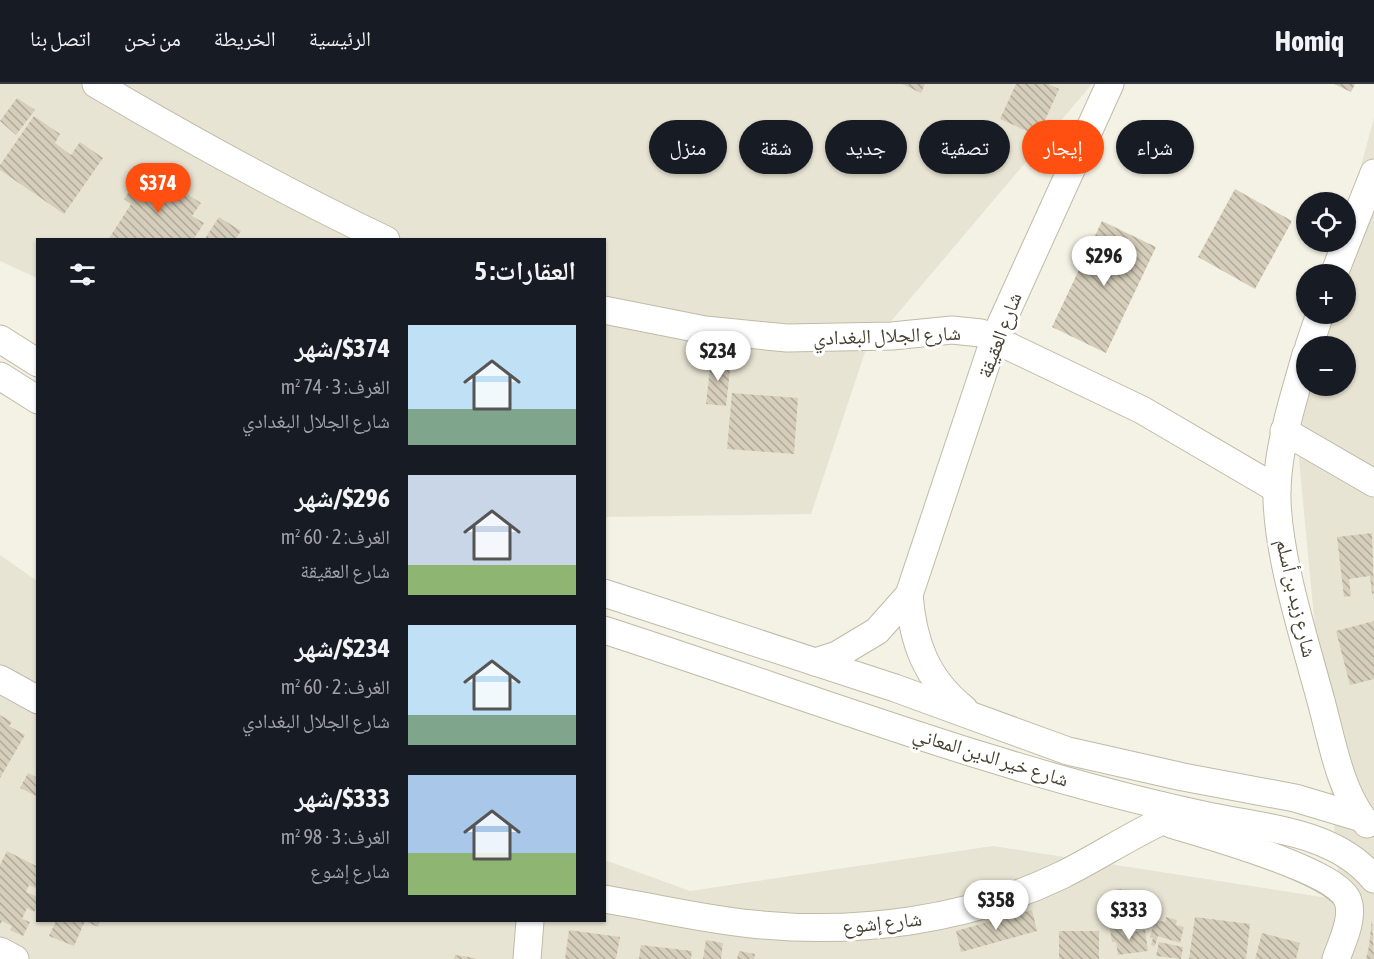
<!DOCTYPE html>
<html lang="ar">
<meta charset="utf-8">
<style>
body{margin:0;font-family:"Asap Condensed","Noto Naskh Arabic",sans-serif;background:#242831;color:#f1f3f6;direction:rtl;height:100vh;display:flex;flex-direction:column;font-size:22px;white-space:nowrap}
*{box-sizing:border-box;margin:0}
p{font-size:20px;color:#9ea1a6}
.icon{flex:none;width:33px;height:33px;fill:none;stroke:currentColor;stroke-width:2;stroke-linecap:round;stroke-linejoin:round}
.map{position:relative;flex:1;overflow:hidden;direction:ltr}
.sheet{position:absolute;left:36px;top:154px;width:570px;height:684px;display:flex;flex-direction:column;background:#171b24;border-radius:0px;box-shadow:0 2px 4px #0004;direction:rtl}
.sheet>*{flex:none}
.guide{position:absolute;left:624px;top:36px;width:570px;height:54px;direction:rtl;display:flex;gap:12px}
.fabs{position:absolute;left:1296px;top:108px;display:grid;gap:12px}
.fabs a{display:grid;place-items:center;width:60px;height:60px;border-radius:50%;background:#171b24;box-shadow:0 2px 4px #0004;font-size:30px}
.price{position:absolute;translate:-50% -51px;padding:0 14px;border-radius:21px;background:#fff;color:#222;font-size:20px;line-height:39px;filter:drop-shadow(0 2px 3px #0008)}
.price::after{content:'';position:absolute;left:50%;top:36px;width:18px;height:14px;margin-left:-9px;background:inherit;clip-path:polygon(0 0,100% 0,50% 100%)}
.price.current{background:#ff4f11;color:#fff}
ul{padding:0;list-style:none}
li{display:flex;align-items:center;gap:18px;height:150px;padding:0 30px}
li span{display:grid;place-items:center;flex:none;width:168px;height:120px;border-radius:0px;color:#555}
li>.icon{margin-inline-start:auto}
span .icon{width:72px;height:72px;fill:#fffc;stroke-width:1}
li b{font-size:26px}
h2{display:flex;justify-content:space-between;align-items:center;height:72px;padding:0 30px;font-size:26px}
.chip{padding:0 21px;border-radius:27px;background:#171b24;box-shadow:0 2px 4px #0004;font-size:21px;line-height:54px}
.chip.current{background:#ff4f11;color:#fff}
header{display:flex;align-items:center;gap:36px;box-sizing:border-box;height:84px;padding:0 30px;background:#171b24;border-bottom:2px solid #363941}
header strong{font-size:28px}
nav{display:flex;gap:33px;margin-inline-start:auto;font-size:21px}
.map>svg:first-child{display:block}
.residential{fill:#e8e4d3}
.building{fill:url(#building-back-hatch)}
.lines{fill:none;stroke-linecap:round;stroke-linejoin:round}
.minor-casing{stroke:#c0baa7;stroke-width:29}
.minor{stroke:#fff;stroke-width:27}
.labels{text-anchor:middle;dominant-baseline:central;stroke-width:6;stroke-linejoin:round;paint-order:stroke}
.street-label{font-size:20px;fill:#474234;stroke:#fff}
</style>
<header>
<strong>Homiq</strong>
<nav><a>الرئيسية</a><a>الخريطة</a><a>من نحن</a><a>اتصل بنا</a></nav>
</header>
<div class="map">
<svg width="1374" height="875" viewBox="0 0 1374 875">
<defs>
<pattern id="building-back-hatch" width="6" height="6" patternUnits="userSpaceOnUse" patternTransform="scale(1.5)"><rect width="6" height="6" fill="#d6ceba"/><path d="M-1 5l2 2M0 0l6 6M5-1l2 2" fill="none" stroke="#afa998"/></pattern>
</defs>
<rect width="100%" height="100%" fill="#f4f1e5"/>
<g class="residential">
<polygon points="0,0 1092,0 865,268 811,430 605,433 604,156 38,156 37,194 0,177"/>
<polygon points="1374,34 1374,875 0,875 0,471 37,497 38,837 604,837 605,776 690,807 993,762 1341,816 1294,323 1306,302 1346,302 1346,262 1311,262 1320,230 1346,230 1346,137"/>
</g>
<g class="building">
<polygon points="902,0 925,0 921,9"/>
<polygon points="1016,0 1048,0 1059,5 1038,52 1000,35"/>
<polygon points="1334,0 1355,0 1351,8"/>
<polygon points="17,14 35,26 16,51 0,37"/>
<polygon points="34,32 60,50 55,59 71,71 80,58 103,74 64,130 0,86 0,81"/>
<polygon points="138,94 151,102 153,97 161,102 165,96 201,119 192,132 204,139 193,156 108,156 131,120 124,115"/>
<polygon points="1235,105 1292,137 1255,205 1198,173"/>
<polygon points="219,133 241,147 235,156 204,156"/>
<polygon points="1102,137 1156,163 1106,269 1052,243"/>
<polygon points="711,275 731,277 726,322 706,320"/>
<polygon points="732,309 798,314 794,370 727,365"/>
<polygon points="1372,449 1374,509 1372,510 1370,492 1349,495 1351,512 1344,513 1337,453"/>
<polygon points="1374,537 1374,595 1350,601 1336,547"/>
<polygon points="0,631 12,638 9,642 25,651 0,694"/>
<polygon points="28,689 38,694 38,713 20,704"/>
<polygon points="7,767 38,783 38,805 29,801 26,808 38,813 38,821 34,828 27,824 22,835 30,838 23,852 10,846 12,842 2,837 0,841 0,781"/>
<polygon points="1116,805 1132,806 1131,813 1146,814 1143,845 1138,845 1138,841 1116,839 1116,835 1104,833 1106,814 1115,815"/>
<polygon points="1032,826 1037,847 961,868 956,847"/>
<polygon points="1166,833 1177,836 1176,841 1184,843 1180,859 1158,852 1155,862 1151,861 1153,854 1150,853 1155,836 1165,838"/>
<polygon points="1195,833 1250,840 1246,875 1189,875"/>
<polygon points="1372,835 1374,875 1366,875 1369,862"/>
<polygon points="56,837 100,837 98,843 85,837 74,862 49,852"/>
<polygon points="1121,843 1122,850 1145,846 1148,867 1118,871 1116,858 1112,858 1110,845"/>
<polygon points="569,846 620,853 616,875 565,875"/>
<rect x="1059" y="847" width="40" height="28"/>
<polygon points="1262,849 1300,859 1296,875 1255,875"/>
<polygon points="706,856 723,859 721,875 703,875"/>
<polygon points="1159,858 1183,863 1181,875 1156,872"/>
<polygon points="641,861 692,867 691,875 639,875"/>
<polygon points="739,867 755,870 754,875 737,875"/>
<polygon points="455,871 475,874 475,875 454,875"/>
</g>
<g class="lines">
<g class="minor-casing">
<g id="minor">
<path d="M96,0C191,56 287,109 386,156"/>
<polyline points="1334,190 1374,89"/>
<polyline points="604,226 705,246 787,254 892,252 952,246 981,249 1142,326 1277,405"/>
<polyline points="0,255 38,279"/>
<polyline points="1309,262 1320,230"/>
<path d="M1306,270C1294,314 1279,357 1277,404C1275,465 1305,557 1321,617C1332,657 1340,708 1367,740"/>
<polyline points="0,292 38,316"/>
<polyline points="1284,347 1374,399"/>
<polyline points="604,509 895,604 1068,667 1183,693 1295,714 1362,734"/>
<path d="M909,511C913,558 926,595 964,625"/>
<path d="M604,546C803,610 999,687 1203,731C1261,744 1334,746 1374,795"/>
<polyline points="815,578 837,571 877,547 909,511 995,253 1110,0"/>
<polyline points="0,595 38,616"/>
<path d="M1171,740C1204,750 1338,787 1348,817C1354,834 1342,858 1336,875"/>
<path d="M604,815C653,823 703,835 752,840C856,851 967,837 1062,791C1096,774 1128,753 1162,737L1163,722"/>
<polyline points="0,867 15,875"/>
<polyline points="527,875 530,837"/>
</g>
</g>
<use href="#minor" class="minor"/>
</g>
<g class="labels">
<g class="street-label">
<text transform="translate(887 251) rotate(-2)">شارع الجلال البغدادي</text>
<text transform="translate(999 251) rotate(-69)">شارع العقيقة</text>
<text transform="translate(1297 514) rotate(77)">شارع زيد بن أسلم</text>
<text transform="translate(991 672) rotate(17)">شارع خير الدين المعاني</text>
<text transform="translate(882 838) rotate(-6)">شارع إشوع</text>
</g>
</g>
</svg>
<div class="fabs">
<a><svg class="icon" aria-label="locate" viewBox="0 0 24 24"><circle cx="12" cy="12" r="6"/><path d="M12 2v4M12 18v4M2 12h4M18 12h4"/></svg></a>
<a>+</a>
<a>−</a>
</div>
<b class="price current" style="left:158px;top:130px">$374</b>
<b class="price" style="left:1104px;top:203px">$296</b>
<b class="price" style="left:718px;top:298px">$234</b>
<b class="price" style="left:996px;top:847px">$358</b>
<b class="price" style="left:1129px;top:857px">$333</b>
<div class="guide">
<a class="chip">شراء</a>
<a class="chip current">إيجار</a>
<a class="chip">تصفية</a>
<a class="chip">جديد</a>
<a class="chip">شقة</a>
<a class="chip">منزل</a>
</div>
<section class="sheet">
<h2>العقارات: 5<svg class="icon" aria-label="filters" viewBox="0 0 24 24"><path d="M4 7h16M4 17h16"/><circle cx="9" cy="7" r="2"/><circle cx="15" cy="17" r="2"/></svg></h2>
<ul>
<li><span style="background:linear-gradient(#bfe0f5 70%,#7fa58c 0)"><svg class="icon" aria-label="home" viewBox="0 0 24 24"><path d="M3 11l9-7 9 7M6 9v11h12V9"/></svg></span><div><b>$374/شهر</b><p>الغرف: 3 · 74 m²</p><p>شارع الجلال البغدادي</p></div></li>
<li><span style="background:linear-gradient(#c9d6e8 75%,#8fb573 0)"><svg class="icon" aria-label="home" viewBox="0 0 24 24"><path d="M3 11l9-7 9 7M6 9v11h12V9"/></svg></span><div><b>$296/شهر</b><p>الغرف: 2 · 60 m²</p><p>شارع العقيقة</p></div></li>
<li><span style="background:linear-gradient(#bfe0f5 75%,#7fa58c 0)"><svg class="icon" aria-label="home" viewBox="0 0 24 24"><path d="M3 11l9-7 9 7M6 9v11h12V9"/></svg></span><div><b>$234/شهر</b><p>الغرف: 2 · 60 m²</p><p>شارع الجلال البغدادي</p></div></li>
<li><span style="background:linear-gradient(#a9c7e8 65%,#8fb573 0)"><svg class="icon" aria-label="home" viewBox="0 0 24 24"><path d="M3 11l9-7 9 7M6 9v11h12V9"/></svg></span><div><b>$333/شهر</b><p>الغرف: 3 · 98 m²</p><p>شارع إشوع</p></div></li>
</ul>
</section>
</div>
